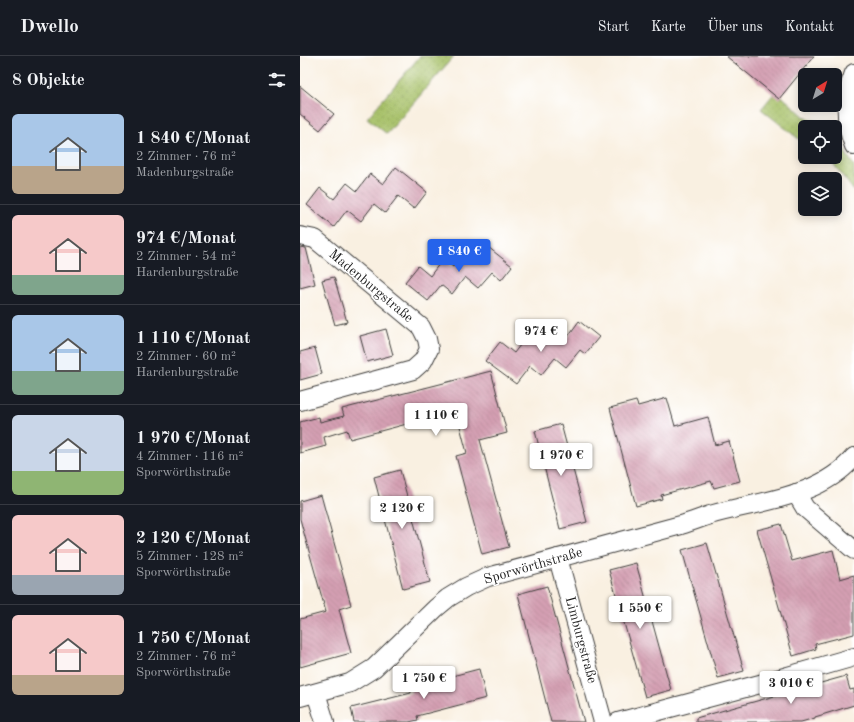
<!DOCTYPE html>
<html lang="de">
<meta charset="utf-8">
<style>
body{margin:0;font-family:"Old Standard TT",serif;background:#20242c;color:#f1f3f6;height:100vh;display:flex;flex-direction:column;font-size:15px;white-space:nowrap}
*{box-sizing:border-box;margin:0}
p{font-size:13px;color:#9ea1a6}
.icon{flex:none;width:22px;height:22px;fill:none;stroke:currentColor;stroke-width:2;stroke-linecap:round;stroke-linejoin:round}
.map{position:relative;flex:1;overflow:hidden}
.panel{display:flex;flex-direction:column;background:#171b24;width:300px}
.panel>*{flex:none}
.needle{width:26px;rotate:38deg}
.controls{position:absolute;left:498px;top:12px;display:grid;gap:8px}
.controls a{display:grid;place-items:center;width:44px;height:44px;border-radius:6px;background:#171b24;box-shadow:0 2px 10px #0003;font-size:20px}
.price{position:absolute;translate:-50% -34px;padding:0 9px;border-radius:4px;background:#fff;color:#222;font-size:13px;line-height:26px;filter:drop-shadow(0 1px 2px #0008)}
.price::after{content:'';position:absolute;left:50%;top:24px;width:12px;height:9px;margin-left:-6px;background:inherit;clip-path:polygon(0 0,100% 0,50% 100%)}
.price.on{background:#2563eb;color:#fff}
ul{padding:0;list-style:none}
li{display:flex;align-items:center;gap:12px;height:100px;padding:0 12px}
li+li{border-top:1px solid #363941}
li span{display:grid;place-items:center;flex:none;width:112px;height:80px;border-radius:6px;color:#555}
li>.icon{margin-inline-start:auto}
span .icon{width:48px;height:48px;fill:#fffc;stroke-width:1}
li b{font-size:17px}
h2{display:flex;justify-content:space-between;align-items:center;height:48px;padding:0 12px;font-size:17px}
header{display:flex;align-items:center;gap:24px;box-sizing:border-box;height:56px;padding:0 20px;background:#171b24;border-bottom:1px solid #363941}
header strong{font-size:19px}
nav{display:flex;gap:22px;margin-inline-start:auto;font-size:14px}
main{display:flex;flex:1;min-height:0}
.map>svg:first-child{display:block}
.green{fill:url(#green-dots);stroke:#616e41}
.building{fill:url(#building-back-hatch)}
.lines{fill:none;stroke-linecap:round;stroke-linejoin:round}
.minor-casing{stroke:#3d3c3a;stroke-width:20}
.minor{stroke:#fff;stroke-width:18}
.labels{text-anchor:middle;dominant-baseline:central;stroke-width:3;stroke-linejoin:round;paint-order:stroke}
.street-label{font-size:14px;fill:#1c1c1c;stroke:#fff}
</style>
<header>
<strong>Dwello</strong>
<nav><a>Start</a><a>Karte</a><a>Über uns</a><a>Kontakt</a></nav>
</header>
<main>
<section class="panel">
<h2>8 Objekte<svg class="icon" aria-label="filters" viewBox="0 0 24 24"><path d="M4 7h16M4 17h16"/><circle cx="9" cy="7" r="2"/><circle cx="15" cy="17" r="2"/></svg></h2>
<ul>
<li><span style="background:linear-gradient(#a9c7e8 65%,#b9a48a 0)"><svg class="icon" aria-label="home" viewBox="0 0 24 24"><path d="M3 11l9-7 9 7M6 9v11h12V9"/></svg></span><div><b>1 840 €/Monat</b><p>2 Zimmer · 76 m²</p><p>Madenburgstraße</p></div></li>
<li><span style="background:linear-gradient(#f6c9c9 75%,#7fa58c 0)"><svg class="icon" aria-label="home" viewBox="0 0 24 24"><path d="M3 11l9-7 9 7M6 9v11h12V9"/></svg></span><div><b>974 €/Monat</b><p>2 Zimmer · 54 m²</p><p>Hardenburgstraße</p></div></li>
<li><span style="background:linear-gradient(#a9c7e8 70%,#7fa58c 0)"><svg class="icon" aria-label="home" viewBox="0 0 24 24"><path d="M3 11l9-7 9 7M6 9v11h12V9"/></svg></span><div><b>1 110 €/Monat</b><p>2 Zimmer · 60 m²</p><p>Hardenburgstraße</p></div></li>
<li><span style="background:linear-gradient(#c9d6e8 70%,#8fb573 0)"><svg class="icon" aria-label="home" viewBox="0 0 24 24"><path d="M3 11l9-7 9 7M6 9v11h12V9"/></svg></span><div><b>1 970 €/Monat</b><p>4 Zimmer · 116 m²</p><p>Sporwörthstraße</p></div></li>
<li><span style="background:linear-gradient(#f6c9c9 75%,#9aa5b1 0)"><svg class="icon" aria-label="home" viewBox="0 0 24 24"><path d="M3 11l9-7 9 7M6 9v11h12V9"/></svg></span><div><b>2 120 €/Monat</b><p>5 Zimmer · 128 m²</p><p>Sporwörthstraße</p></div></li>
<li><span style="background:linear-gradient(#f6c9c9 75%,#b9a48a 0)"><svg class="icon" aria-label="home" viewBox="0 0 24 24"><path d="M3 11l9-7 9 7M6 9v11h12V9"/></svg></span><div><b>1 750 €/Monat</b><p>2 Zimmer · 76 m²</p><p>Sporwörthstraße</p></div></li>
</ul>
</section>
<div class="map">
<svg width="554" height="666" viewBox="0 0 554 666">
<defs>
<pattern id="green-dots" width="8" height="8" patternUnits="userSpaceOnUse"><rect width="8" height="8" fill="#a6c066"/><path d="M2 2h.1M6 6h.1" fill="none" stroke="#8ea458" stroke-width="1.8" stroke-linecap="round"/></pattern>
<pattern id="building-back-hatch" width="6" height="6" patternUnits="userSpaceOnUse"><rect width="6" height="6" fill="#d49fb2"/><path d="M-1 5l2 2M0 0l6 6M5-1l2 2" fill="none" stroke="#b58898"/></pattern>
</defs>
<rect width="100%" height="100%" fill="#fff"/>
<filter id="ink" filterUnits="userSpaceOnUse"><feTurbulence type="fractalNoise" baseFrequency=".025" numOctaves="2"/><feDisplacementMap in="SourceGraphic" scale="8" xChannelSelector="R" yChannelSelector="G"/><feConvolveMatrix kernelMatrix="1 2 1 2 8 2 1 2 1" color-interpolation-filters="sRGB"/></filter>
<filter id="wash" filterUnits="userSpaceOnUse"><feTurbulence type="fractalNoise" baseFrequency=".012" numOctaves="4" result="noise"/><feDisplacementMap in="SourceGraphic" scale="16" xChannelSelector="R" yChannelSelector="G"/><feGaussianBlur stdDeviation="0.9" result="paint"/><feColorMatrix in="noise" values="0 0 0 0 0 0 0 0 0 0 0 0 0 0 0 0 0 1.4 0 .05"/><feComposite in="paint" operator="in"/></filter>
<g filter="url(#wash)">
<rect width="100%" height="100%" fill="#f9f0e1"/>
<g class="green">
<polygon points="120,0 154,0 87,78 67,62"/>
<polygon points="476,35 505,61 525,68 524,71 505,71 505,88 461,53"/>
<polygon points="533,66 538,66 539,78 544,94 554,110 554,135 532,106 530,101 535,101 535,71 534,71"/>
</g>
<g id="blocks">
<g class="building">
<polygon points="426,0 514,0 479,43"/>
<polygon points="0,30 34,58 20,74 0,58"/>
<polygon points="96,111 127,136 114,153 98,140 85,157 74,148 61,165 47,154 34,171 7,149 20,132 34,143 47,127 57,135 70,118 83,128"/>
<polygon points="0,191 6,192 15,228 0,232"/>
<polygon points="188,191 212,210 201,224 192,216 178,232 165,221 152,238 141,229 128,245 105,226 118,210 130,220 143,203 153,211 166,195 178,204"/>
<polygon points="34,221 47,266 35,269 22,224"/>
<polygon points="279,265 299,281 285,298 280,294 266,311 255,302 241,319 230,310 216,328 185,305 200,286 214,297 227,280 240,290 253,273 266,283"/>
<polygon points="86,273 93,299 67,306 60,280"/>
<polygon points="15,292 22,318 0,324 0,296"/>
<polygon points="191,315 207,377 180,384 209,491 182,498 156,400 167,397 156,355 50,383 47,374 24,381 26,390 0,397 0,366 19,361 20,366 44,360 42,353"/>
<polygon points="367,342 375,370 408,361 415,389 429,385 440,425 414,432 411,425 361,439 362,443 336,450 310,352 336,345 338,350"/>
<polygon points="261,368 287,466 260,473 235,375"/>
<polygon points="100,414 130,526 103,533 74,421"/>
<polygon points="21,439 51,549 39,553 51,597 0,611 0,563 26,556 0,463 0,445"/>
<polygon points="481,468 492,505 533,494 540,523 554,519 554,578 515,588 516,593 493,600 457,474"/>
<polygon points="407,487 444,615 418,622 382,494"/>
<polygon points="336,507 371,634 345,641 309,514"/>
<polygon points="247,530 263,589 284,666 251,666 218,538"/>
<polygon points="179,613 186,642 117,660 118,664 109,666 54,666 51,652 111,637 110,631"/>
<polygon points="546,620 550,634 554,633 554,649 515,661 515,662 501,666 396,666 396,662"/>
</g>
</g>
</g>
<g filter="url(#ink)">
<use href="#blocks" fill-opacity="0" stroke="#3d3c3a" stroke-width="1"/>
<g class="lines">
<g class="minor-casing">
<g id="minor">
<path d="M554,17C544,42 544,65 554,90"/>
<polyline points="0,180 15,183 121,271 127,283 129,293 123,305 113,314 0,345"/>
<polyline points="496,437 505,452 554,494"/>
<polyline points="258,502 303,666"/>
<polyline points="16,637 25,666"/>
<path d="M0,641L50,627L74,612L136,552L148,542L166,531L188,521L381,469C391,466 401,462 410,459C458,445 520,442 554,401"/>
<polyline points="318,666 460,628 554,601"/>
</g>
</g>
<use href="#minor" class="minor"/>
</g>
</g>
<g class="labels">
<g class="street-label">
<text transform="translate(71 230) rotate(40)">Madenburgstraße</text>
<text transform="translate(233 510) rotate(-16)">Sporwörthstraße</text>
<text transform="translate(281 584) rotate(75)">Limburgstraße</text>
</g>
</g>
</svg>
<div class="controls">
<a><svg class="needle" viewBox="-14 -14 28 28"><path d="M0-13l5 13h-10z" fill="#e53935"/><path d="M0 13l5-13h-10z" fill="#9ea1a6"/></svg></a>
<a><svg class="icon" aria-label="locate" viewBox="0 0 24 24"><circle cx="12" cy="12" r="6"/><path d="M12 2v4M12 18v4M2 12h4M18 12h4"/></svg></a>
<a><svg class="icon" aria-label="layers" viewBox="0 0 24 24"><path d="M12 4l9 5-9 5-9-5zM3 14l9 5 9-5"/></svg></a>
</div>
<b class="price on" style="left:159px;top:217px">1 840 €</b>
<b class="price" style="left:241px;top:297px">974 €</b>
<b class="price" style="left:136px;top:381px">1 110 €</b>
<b class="price" style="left:261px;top:421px">1 970 €</b>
<b class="price" style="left:102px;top:474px">2 120 €</b>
<b class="price" style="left:340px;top:574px">1 550 €</b>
<b class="price" style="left:124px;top:644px">1 750 €</b>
<b class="price" style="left:491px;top:649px">3 010 €</b>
</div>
</main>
